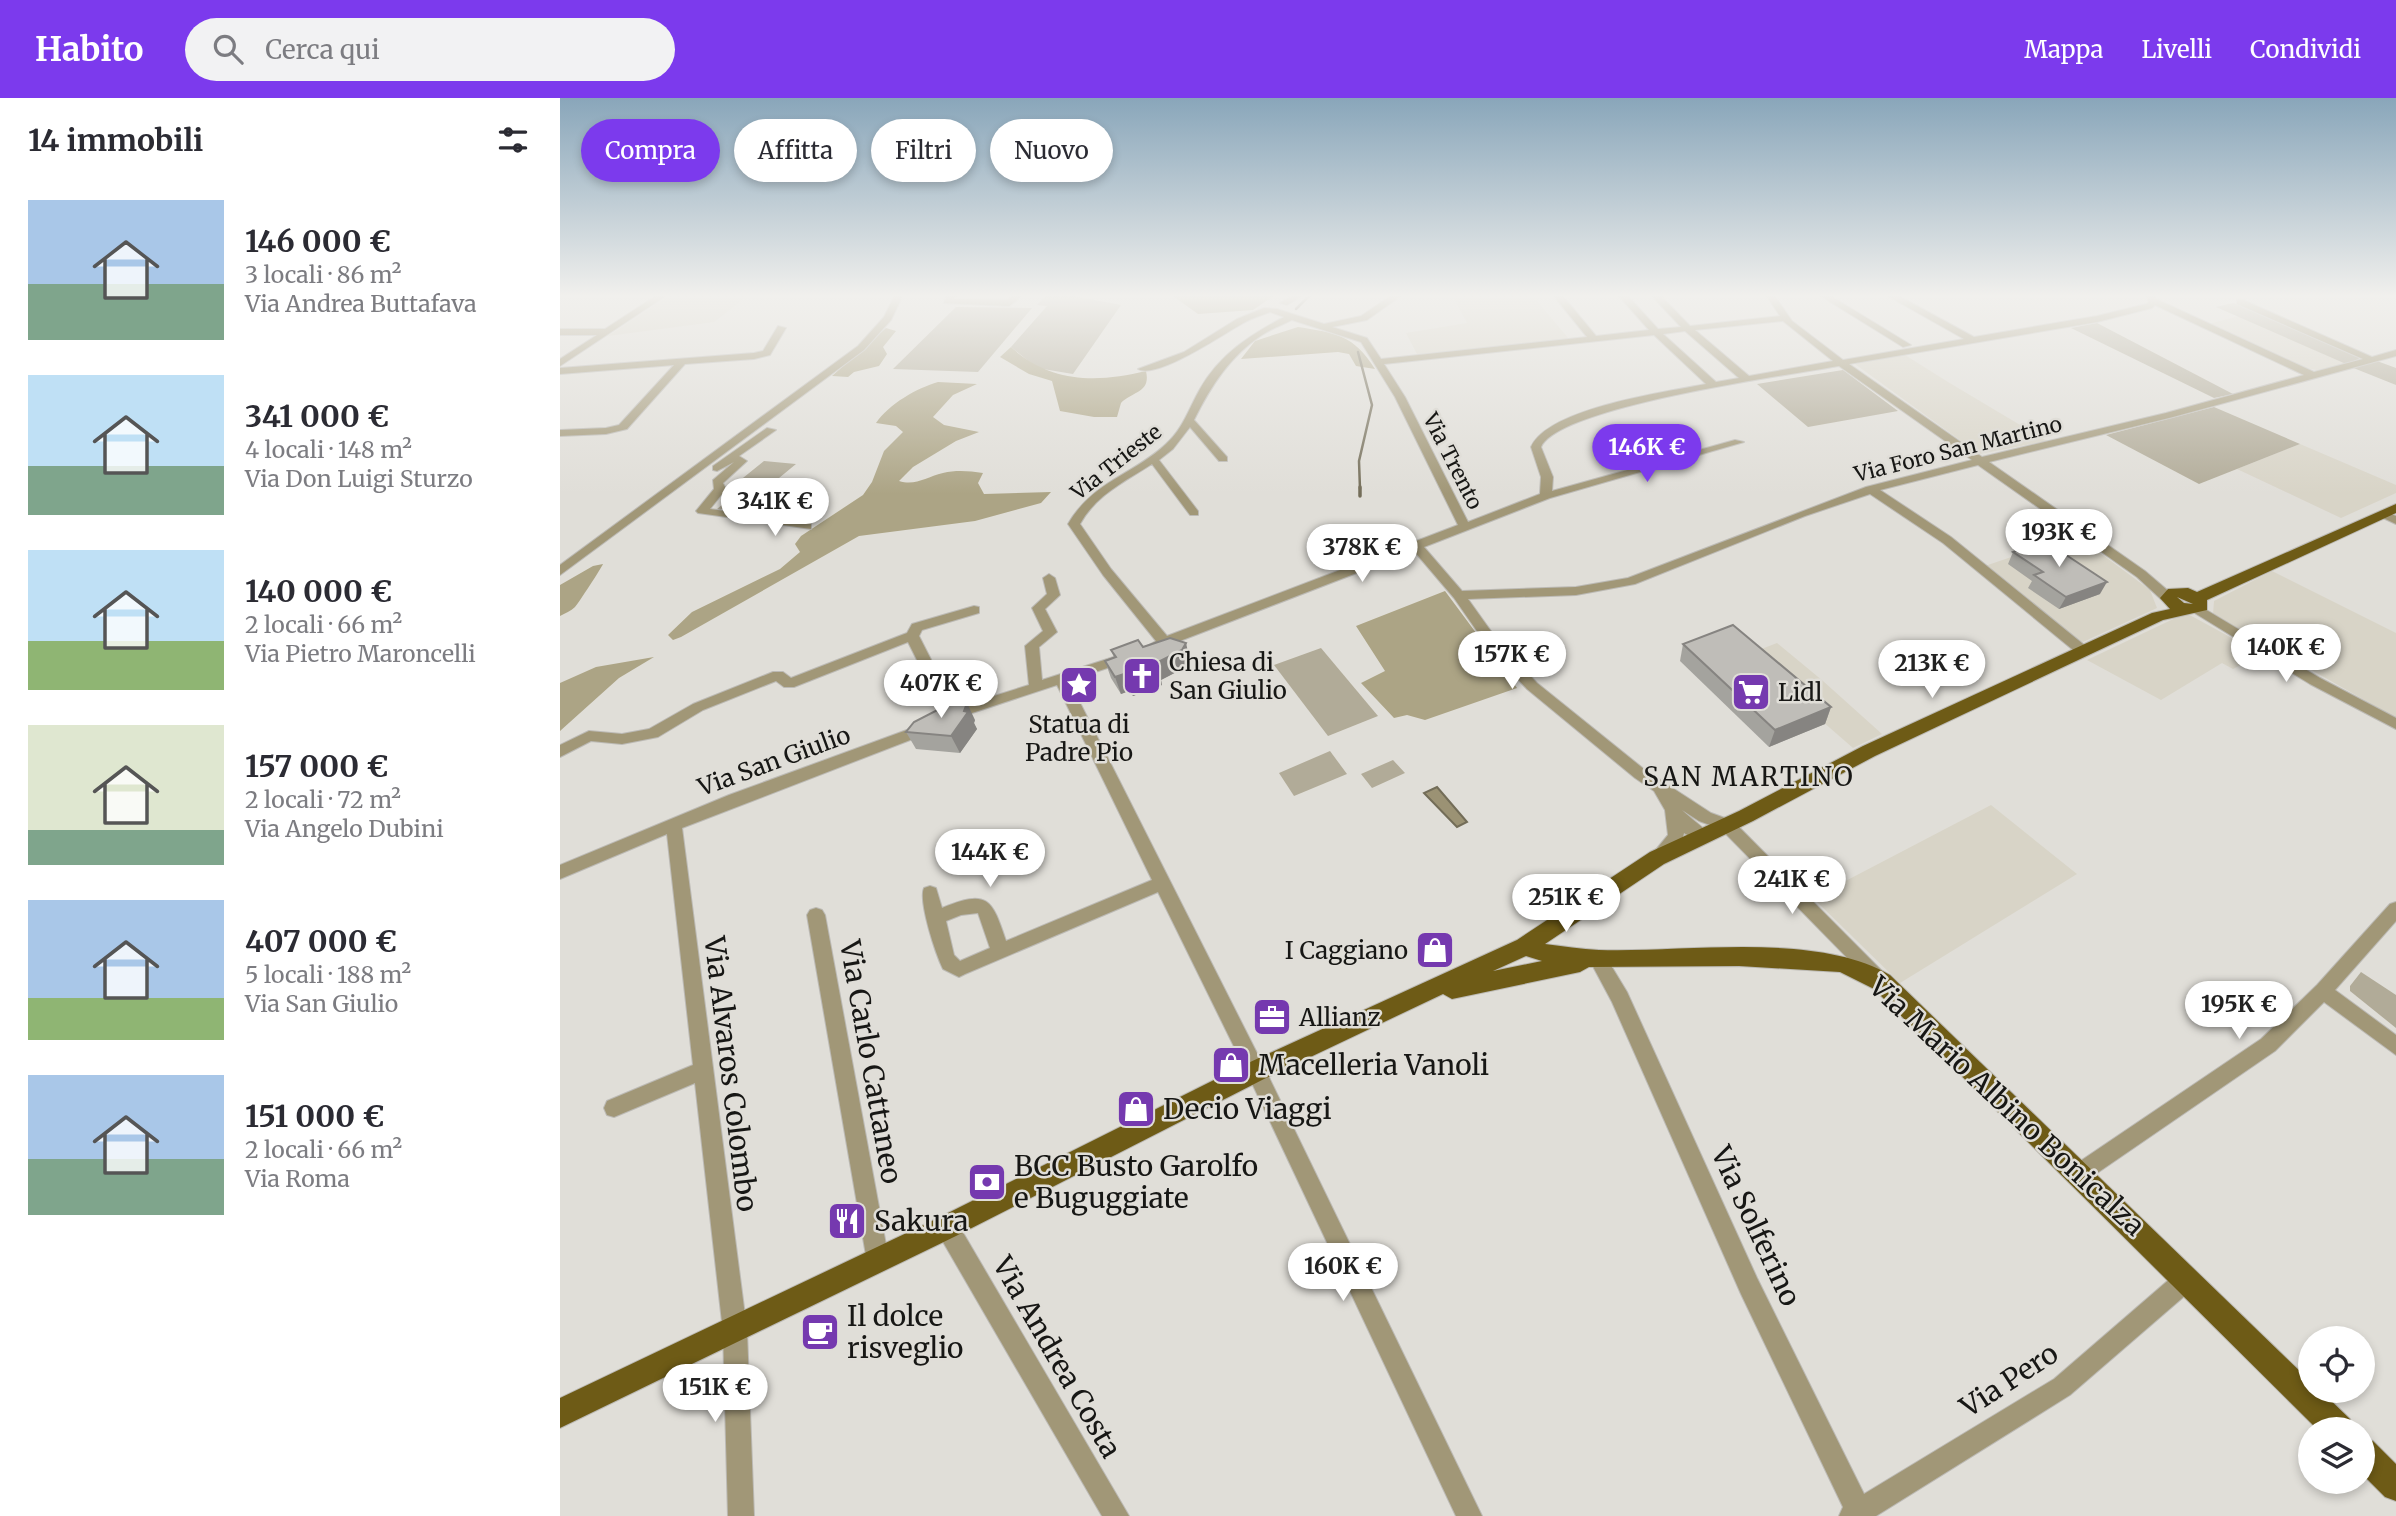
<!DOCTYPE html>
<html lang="it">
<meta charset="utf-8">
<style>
body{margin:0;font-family:Merriweather,serif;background:#f2f2f3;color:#2b2b33;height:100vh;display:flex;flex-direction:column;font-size:26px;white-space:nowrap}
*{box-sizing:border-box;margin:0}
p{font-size:23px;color:#7c7c81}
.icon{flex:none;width:38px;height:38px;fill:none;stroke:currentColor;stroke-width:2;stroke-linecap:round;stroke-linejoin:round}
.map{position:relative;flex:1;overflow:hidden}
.details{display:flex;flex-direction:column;background:#fff;width:560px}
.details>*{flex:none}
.banner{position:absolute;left:21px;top:21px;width:665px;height:63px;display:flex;gap:14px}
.controls{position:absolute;left:1738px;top:1228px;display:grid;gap:14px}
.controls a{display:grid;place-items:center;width:77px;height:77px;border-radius:50%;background:#fff;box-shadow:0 4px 10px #0003;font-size:35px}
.price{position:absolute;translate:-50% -60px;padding:0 16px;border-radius:24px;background:#fff;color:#222;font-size:23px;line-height:46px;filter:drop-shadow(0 2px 4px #0008)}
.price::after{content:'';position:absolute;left:50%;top:42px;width:21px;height:16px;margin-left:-10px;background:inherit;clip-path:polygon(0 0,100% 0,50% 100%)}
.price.active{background:#7c3aed;color:#fff}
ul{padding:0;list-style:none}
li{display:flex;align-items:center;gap:21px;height:175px;padding:0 28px}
li span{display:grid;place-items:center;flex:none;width:196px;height:140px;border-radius:0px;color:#555}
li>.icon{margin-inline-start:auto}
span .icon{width:84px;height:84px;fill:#fffc;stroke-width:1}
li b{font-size:30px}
h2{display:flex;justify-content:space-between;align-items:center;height:84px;padding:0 28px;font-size:30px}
.pill{padding:0 24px;border-radius:32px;background:#fff;box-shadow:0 4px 10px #0003;font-size:24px;line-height:63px}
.pill.active{background:#7c3aed;color:#fff}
header{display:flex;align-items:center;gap:42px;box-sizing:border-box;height:98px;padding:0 35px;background:#7c3aed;color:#fff}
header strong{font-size:33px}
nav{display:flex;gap:38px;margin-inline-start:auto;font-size:24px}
.search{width:490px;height:63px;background:#f2f2f3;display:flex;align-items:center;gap:18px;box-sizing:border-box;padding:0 24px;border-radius:38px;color:#7c7c81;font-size:26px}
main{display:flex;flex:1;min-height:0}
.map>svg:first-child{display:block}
.built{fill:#d8d4c7}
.green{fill:#b1ab98}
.forest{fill:#aca485}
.water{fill:#9b9274;stroke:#736d58;stroke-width:2}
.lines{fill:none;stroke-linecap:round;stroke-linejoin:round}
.stream-far1{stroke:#736d58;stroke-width:2.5}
.stream{stroke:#736d58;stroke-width:3.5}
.minor-casing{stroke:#bcbab5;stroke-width:2}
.major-casing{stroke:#bcbab5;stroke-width:2}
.minor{fill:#a19777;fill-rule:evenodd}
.major{fill:#6e5b16;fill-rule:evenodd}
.wall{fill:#a4a39e}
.shaded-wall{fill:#868481}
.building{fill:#bfbdb8;stroke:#868481;stroke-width:2}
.labels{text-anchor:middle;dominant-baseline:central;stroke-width:5;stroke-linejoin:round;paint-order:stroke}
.far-street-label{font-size:21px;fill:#171715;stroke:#e0ded8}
.poi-label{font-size:24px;fill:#171715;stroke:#e0ded8;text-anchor:start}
.street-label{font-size:24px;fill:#171715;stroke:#e0ded8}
.neighbourhood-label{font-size:26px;letter-spacing:2px;fill:#171715;stroke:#e0ded8}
.near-street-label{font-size:28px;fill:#171715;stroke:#e0ded8}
.near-poi-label{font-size:28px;fill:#171715;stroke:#e0ded8;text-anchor:start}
</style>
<header>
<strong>Habito</strong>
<div class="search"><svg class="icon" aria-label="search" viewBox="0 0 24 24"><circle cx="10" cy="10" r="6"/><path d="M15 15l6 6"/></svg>Cerca qui</div>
<nav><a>Mappa</a><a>Livelli</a><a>Condividi</a></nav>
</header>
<main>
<section class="details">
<h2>14 immobili<svg class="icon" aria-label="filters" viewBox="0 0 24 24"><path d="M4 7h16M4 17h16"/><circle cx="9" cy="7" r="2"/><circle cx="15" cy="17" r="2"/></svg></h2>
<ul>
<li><span style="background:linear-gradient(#a9c7e8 60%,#7fa58c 0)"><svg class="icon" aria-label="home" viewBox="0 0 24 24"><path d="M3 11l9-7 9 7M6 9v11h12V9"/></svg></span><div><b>146 000 €</b><p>3 locali · 86 m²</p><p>Via Andrea Buttafava</p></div></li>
<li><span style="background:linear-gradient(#bfe0f5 65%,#7fa58c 0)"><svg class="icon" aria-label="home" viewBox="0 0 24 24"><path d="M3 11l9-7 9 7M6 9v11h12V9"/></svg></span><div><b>341 000 €</b><p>4 locali · 148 m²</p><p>Via Don Luigi Sturzo</p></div></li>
<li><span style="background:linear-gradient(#bfe0f5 65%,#8fb573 0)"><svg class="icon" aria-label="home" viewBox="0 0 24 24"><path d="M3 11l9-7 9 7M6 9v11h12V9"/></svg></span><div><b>140 000 €</b><p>2 locali · 66 m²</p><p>Via Pietro Maroncelli</p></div></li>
<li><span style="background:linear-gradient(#dfe7d0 75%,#7fa58c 0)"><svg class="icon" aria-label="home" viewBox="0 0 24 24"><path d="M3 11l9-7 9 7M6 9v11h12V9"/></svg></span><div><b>157 000 €</b><p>2 locali · 72 m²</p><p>Via Angelo Dubini</p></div></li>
<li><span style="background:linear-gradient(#a9c7e8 70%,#8fb573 0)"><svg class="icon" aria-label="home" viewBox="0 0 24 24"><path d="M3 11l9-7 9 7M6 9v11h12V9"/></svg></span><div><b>407 000 €</b><p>5 locali · 188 m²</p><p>Via San Giulio</p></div></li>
<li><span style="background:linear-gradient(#a9c7e8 60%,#7fa58c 0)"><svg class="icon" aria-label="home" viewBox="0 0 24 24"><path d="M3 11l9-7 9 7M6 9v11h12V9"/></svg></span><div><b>151 000 €</b><p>2 locali · 66 m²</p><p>Via Roma</p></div></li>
</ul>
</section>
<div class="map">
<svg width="1836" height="1418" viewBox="0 0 1836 1418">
<rect width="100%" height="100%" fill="#e0ded8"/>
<g class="built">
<polygon points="110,197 189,197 154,224 48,238"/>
<polygon points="892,197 972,197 1009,241 857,256 846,235 907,225"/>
<polygon points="1679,218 1786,266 1757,272 1745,270 1649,226"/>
<polygon points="1345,257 1388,284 1487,343 1419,356 1295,266"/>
<polygon points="1740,346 1836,387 1836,395 1781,420 1677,371"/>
<polygon points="1516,437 1590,492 1597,510 1523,544 1517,542 1425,468"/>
<polygon points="1712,473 1836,535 1836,620 1653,516 1654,503"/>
<polygon points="1626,515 1701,556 1673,571 1662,565 1601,602 1527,562"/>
<polygon points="1217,545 1263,583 1322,636 1293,650 1186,557"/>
<polygon points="1431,707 1517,776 1340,885 1253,800"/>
</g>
<g class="green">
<polygon points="486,197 508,197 561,207 513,276 477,270 451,249 487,208 477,207"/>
<polygon points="1673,205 1689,209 1797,257 1799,261 1786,266 1656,209"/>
<polygon points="396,209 472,210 418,274 333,271"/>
<polygon points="1537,225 1673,296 1654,300 1511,230"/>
<polygon points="1817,263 1836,270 1836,287 1791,269"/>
<polygon points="1283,272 1338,313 1248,329 1197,286"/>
<polygon points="1654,309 1740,346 1639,386 1546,337"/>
<polygon points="204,363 236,366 180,412 166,408 158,414 157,411 179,392 180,389 173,388"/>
<polygon points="761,550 818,618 768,638 714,567"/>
<polygon points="770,653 787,676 734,698 719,675"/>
<polygon points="833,662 845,675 812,690 801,676"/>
<polygon points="1801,874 1836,897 1836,930 1790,893 1790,888"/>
</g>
<g class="forest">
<polygon points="715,197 693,212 638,216 613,198"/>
<path d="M738,229C776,235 794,237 815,271L796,268L789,256L778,254L681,261L695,243Z"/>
<polygon points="326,230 336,233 323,249 327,256 319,268 294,274 288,279 272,278"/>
<path d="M451,249C490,285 537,285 586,273C591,295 573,293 561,305L557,319H534L500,313L492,283L469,276L440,259Z"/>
<path d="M378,284L417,286L393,297L373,319L384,327L419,334L396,343L353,369L339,383C356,388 366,379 383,375C396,372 409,373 423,375L418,385L424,396L491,394L481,405L415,423L299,438L121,539L113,542L108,537L132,514L220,471L240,454L235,446L241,438L303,397L312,384L324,353L343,334L336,328L316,325C329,306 357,290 378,284Z"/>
<path d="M43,466C42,469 18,506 15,509C11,513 5,515 0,518V487L33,468Z"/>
<polygon points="885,493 957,590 865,622 847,617 834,620 801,585 825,573 796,528"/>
<polygon points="94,559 59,580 0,633 0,585 36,569"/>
</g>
<polygon class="water" points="877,689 907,724 897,729 864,695"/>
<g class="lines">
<g class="stream-far1">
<polyline points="736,211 750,197"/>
<polyline points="798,254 812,307 799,363 800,391"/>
</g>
<polyline class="stream" points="800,389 800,398"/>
<g class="minor-casing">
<g id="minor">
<polygon points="97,197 107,197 0,268 0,261 37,237 0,237 0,231 45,231"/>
<polygon points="335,197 343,197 331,222 304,252 0,477 0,467 298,248 324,219"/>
<polygon points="387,197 396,197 394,201 447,202 454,197 463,197 449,208 384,205"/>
<polygon points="733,197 744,197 727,207 720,205"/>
<path d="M832,197H842L807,222L772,229L807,240L821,261L1027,239L993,197H1002L1036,238L1089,232L1058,197H1067L1098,231L1121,229L1091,197H1100L1130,228L1220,218L1206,197H1214L1232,223L1283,262L1404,241L1326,197H1337L1414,239L1537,218L1586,206L1589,204L1586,197H1594L1596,201L1754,274L1803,261L1677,206V202H1683L1812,259L1836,252V258L1613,319L1429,364L1585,473L1613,497V503H1603L1577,479L1418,367L1320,392L1391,439L1528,550L1530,553L1523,557L1518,556L1383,445L1310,396L1245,418L1075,486L1016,497L908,501L938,543L977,585L1085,672L1151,715L1173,723L1324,875L1327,880L1324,885L1318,888L1312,885L1161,731L1139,723L1122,712C1130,720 1145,730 1150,738L1148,742H1136L1124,735L1122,742L1104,764H1092L1090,759L1108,737L1105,712L1094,693L1075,680L967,591L928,549L894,500L854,453L599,551H589L587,548L596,543L543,477L508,426C533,383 573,377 606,346C623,331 629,310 640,291C660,256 690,237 724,219L710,214C700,218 689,221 680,227C662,237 596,282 578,271L624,254L677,221L704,210L717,211L764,226L801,218ZM1595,207L1744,277L1606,315L1422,359L1289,266L1537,224L1592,210ZM732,222L801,244L835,299L898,427L607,538L551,471L520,426C536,397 564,384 592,366L630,417H638V413L599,362L613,351L630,329L659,363H667V359L634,322C651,288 670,258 702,237C712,230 723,227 732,222ZM1223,223L1273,263L1189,278L1135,232ZM1125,233L1179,280L1156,284L1103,236ZM1094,237L1146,286C1106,294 988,310 971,349L981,379L980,396L908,424L845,299L824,266ZM1279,268L1412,362L1306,389L1068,480L1016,489L902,493L864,449L990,400L1184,344L1175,342L992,393L993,379L981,349C999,308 1230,277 1279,268Z"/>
<polygon points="1259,197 1269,197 1351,247 1343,249"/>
<polygon points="218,228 226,230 210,257 194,261 125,266 67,331 46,336 0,338 0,332 46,330 59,327 114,267 0,276 0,270 194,255 203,253"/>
<polygon points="207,330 216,332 179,358 187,363 163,385 166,391 150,411 247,424 251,425 251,431 138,415 136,413 154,391 153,382 174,364 157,373 153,372 153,368"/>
<polygon points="1823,413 1836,418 1836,426 1819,418 1817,416"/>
<path d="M489,476L495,480L500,497L485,511L497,534L479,549L482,582L563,556L570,560L568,563L509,583L703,967L922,1418H896L689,979L598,794L405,876L399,879L383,871C376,857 358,803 364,790L370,788L376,790L382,810C428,791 432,801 446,843L592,782L497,587L397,620H387V614L378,604L348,544L234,589H224L216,583L143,612L98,639L62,646L31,643L0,659V647L29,633L62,636L89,631L133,606L213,574H223L231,580L347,535L352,526L414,508L419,509V515L362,532L359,538L391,601L399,609L469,587L465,548L483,533L472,510L487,496L483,480ZM418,815L430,850L400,863L394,857L386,823L401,817Z"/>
<polygon points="1638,507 1760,580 1836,620 1836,631 1750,586 1633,514 1633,508"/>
<polygon points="366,625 371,626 373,630 371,634 122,730 187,1233 194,1418 168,1418 163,1233 135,985 54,1019 47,1017 44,1010 47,1003 133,967 107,736 0,781 0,767 169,697"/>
<polygon points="1836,804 1836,823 1775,892 1836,937 1836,957 1764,904 1715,953 1527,1082 1520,1085 1513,1082 1510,1075 1513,1068 1701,941 1757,887 1830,806"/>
<polygon points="256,810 262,812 265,817 329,1163 326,1171 318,1174 310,1171 307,1163 247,817 250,812"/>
<polygon points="1038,853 1044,856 1067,894 1197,1180 1304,1396 1494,1281 1619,1173 1627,1170 1635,1173 1638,1181 1635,1189 1510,1297 1316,1418 1279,1418 1283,1409 1181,1196 1052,904 1029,861 1032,856"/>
<polygon points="387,1118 395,1121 569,1418 542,1418 379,1137 376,1129 379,1121"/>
</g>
</g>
<g class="major-casing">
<g id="major">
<path d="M1836,406V415L1647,502V512L1603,522L1315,658L1193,723L1104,766L985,846C1003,848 1021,851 1039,852C1125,855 1255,833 1330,877L1750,1283V1293H1761L1790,1321L1794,1332H1758L1314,891L1280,874L1179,868L1029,869L1020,874L892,901L883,896L704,981L396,1138L0,1330V1300L378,1120L688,965L957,842L1090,754L1179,713L1303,648L1592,515L1610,511L1600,500L1608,491L1628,490L1637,494ZM1617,499L1633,506L1624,505ZM966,858L982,863L933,873Z"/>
<polygon points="1802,1339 1813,1343 1836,1366 1836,1403 1825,1399 1802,1376"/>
</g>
</g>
<use href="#minor" class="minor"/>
<use href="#major" class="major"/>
</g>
<g class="wall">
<polygon points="1453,454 1540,496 1499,511 1468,490 1472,483 1448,466"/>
<polygon points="1123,546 1271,609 1265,626 1209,649 1120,563"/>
<polygon points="583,549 630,562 626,569 601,582 602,587 573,598 569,593 561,596 551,580 545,563 554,560 551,552"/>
<polygon points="415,622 414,625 417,631 400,655 356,651 346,634"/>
</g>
<g class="shaded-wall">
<polygon points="1547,484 1540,496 1499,511 1506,499"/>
<polygon points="626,545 630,562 626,569 601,582 602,587 573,598 567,582"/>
<polygon points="564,576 569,593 561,596 555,579"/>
<polygon points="407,605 415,622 414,625 417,631 400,655 391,638 404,613"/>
<polygon points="1271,609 1265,626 1209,649 1215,632"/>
</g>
<g class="building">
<polygon points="1485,443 1547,484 1506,499 1474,477 1483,474 1453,454"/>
<polygon points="1173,527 1271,609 1215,632 1123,546"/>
<polygon points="610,540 626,545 622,552 594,566 597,570 567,582 564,576 555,579 545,563 556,559 551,552 578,542 583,549"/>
<polygon points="402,601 407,605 404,613 408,614 391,638 346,634 354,624 393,604"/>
</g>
<linearGradient id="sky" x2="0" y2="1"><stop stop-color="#89a6ba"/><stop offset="0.5" stop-color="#f1f0ed"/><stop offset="1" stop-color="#f1f0ed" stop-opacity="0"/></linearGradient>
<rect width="1836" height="396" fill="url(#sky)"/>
<defs>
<g id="church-square" transform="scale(2.0125)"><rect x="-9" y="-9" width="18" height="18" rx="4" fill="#7539af" stroke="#e0ded8"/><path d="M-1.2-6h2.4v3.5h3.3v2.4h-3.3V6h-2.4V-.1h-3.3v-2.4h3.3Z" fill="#fff"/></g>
<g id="sight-square" transform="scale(2.0125)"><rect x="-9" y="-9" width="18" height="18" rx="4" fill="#7539af" stroke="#e0ded8"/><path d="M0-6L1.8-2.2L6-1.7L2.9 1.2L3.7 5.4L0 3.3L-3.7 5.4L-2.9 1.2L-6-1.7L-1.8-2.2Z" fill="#fff"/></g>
<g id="supermarket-square" transform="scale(2.0125)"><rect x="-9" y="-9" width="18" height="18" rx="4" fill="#7539af" stroke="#e0ded8"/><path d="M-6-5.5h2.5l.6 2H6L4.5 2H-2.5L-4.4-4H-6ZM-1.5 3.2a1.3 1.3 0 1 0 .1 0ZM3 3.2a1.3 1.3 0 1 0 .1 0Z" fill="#fff"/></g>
<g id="shop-square" transform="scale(2.0125)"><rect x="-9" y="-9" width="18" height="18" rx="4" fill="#7539af" stroke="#e0ded8"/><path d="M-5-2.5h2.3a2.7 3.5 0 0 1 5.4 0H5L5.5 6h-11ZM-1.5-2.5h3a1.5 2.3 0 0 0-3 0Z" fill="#fff"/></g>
<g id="office-square" transform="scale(2.0125)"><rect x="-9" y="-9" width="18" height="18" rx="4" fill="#7539af" stroke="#e0ded8"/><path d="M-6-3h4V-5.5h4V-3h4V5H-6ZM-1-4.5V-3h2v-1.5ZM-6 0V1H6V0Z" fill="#fff"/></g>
<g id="bank-square" transform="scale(2.0125)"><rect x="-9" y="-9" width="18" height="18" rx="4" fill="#7539af" stroke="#e0ded8"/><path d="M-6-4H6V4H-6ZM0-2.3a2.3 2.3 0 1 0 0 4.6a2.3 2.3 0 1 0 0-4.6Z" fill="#fff"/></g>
<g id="restaurant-square" transform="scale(2.0125)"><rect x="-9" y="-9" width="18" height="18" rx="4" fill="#7539af" stroke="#e0ded8"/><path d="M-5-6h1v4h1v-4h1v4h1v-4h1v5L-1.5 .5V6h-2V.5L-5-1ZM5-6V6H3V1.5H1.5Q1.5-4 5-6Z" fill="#fff"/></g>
<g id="cafe-square" transform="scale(2.0125)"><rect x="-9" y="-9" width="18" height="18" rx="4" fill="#7539af" stroke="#e0ded8"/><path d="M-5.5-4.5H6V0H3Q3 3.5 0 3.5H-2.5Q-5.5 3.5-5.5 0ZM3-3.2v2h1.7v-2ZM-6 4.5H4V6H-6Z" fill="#fff"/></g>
</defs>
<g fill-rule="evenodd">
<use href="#church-square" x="582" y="578"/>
<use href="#sight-square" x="519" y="587"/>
<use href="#supermarket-square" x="1191" y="594"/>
<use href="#shop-square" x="875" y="852"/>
<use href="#office-square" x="712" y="919"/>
<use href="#shop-square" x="671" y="967"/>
<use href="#shop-square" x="576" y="1011"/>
<use href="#bank-square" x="427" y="1084"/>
<use href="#restaurant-square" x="287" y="1123"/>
<use href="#cafe-square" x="260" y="1234"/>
</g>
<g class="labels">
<g class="far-street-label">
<text transform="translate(1398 351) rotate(-14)">Via Foro San Martino</text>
<text transform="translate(893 363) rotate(63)">Via Trento</text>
<text transform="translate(556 364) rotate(-38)">Via Trieste</text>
</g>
<g class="poi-label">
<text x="609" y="564">Chiesa di<tspan x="609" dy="28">San Giulio</tspan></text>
<text x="1218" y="594">Lidl</text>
<text x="519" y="626" text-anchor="middle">Statua di<tspan x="519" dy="28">Padre Pio</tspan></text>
<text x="848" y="852" text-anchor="end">I Caggiano</text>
<text x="739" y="919">Allianz</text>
</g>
<g class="street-label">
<text transform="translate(214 663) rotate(-20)">Via San Giulio</text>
</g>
<g class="neighbourhood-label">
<text x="1189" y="678">SAN MARTINO</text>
</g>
<g class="near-street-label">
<text transform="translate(311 964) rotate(80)">Via Carlo Cattaneo</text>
<text transform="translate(171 976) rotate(83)">Via Alvaros Colombo</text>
<text transform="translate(1447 1008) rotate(43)">Via Mario Albino Bonicalza</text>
<text transform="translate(1196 1128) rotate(65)">Via Solferino</text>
<text transform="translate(497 1259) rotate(60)">Via Andrea Costa</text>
<text transform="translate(1449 1282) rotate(-33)">Via Pero</text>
</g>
<g class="near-poi-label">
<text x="698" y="967">Macelleria Vanoli</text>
<text x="603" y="1011">Decio Viaggi</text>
<text x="454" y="1068">BCC Busto Garolfo<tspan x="454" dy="32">e Buguggiate</tspan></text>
<text x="314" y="1123">Sakura</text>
<text x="287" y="1218">Il dolce<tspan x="287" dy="32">risveglio</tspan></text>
</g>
</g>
</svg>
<div class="controls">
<a><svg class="icon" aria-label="locate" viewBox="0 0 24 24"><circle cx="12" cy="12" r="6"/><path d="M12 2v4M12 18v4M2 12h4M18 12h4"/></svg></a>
<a><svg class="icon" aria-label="layers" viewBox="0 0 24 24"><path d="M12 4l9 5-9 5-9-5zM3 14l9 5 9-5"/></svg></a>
</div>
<b class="price active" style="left:1087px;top:386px">146K €</b>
<b class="price" style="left:215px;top:440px">341K €</b>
<b class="price" style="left:1499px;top:471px">193K €</b>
<b class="price" style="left:802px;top:486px">378K €</b>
<b class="price" style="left:1726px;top:586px">140K €</b>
<b class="price" style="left:952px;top:593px">157K €</b>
<b class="price" style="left:1372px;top:602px">213K €</b>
<b class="price" style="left:381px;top:622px">407K €</b>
<b class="price" style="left:430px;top:791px">144K €</b>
<b class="price" style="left:1232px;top:818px">241K €</b>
<b class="price" style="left:1006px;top:836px">251K €</b>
<b class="price" style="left:1679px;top:943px">195K €</b>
<b class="price" style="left:783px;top:1205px">160K €</b>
<b class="price" style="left:155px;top:1326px">151K €</b>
<div class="banner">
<a class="pill active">Compra</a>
<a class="pill">Affitta</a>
<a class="pill">Filtri</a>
<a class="pill">Nuovo</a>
</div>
</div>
</main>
